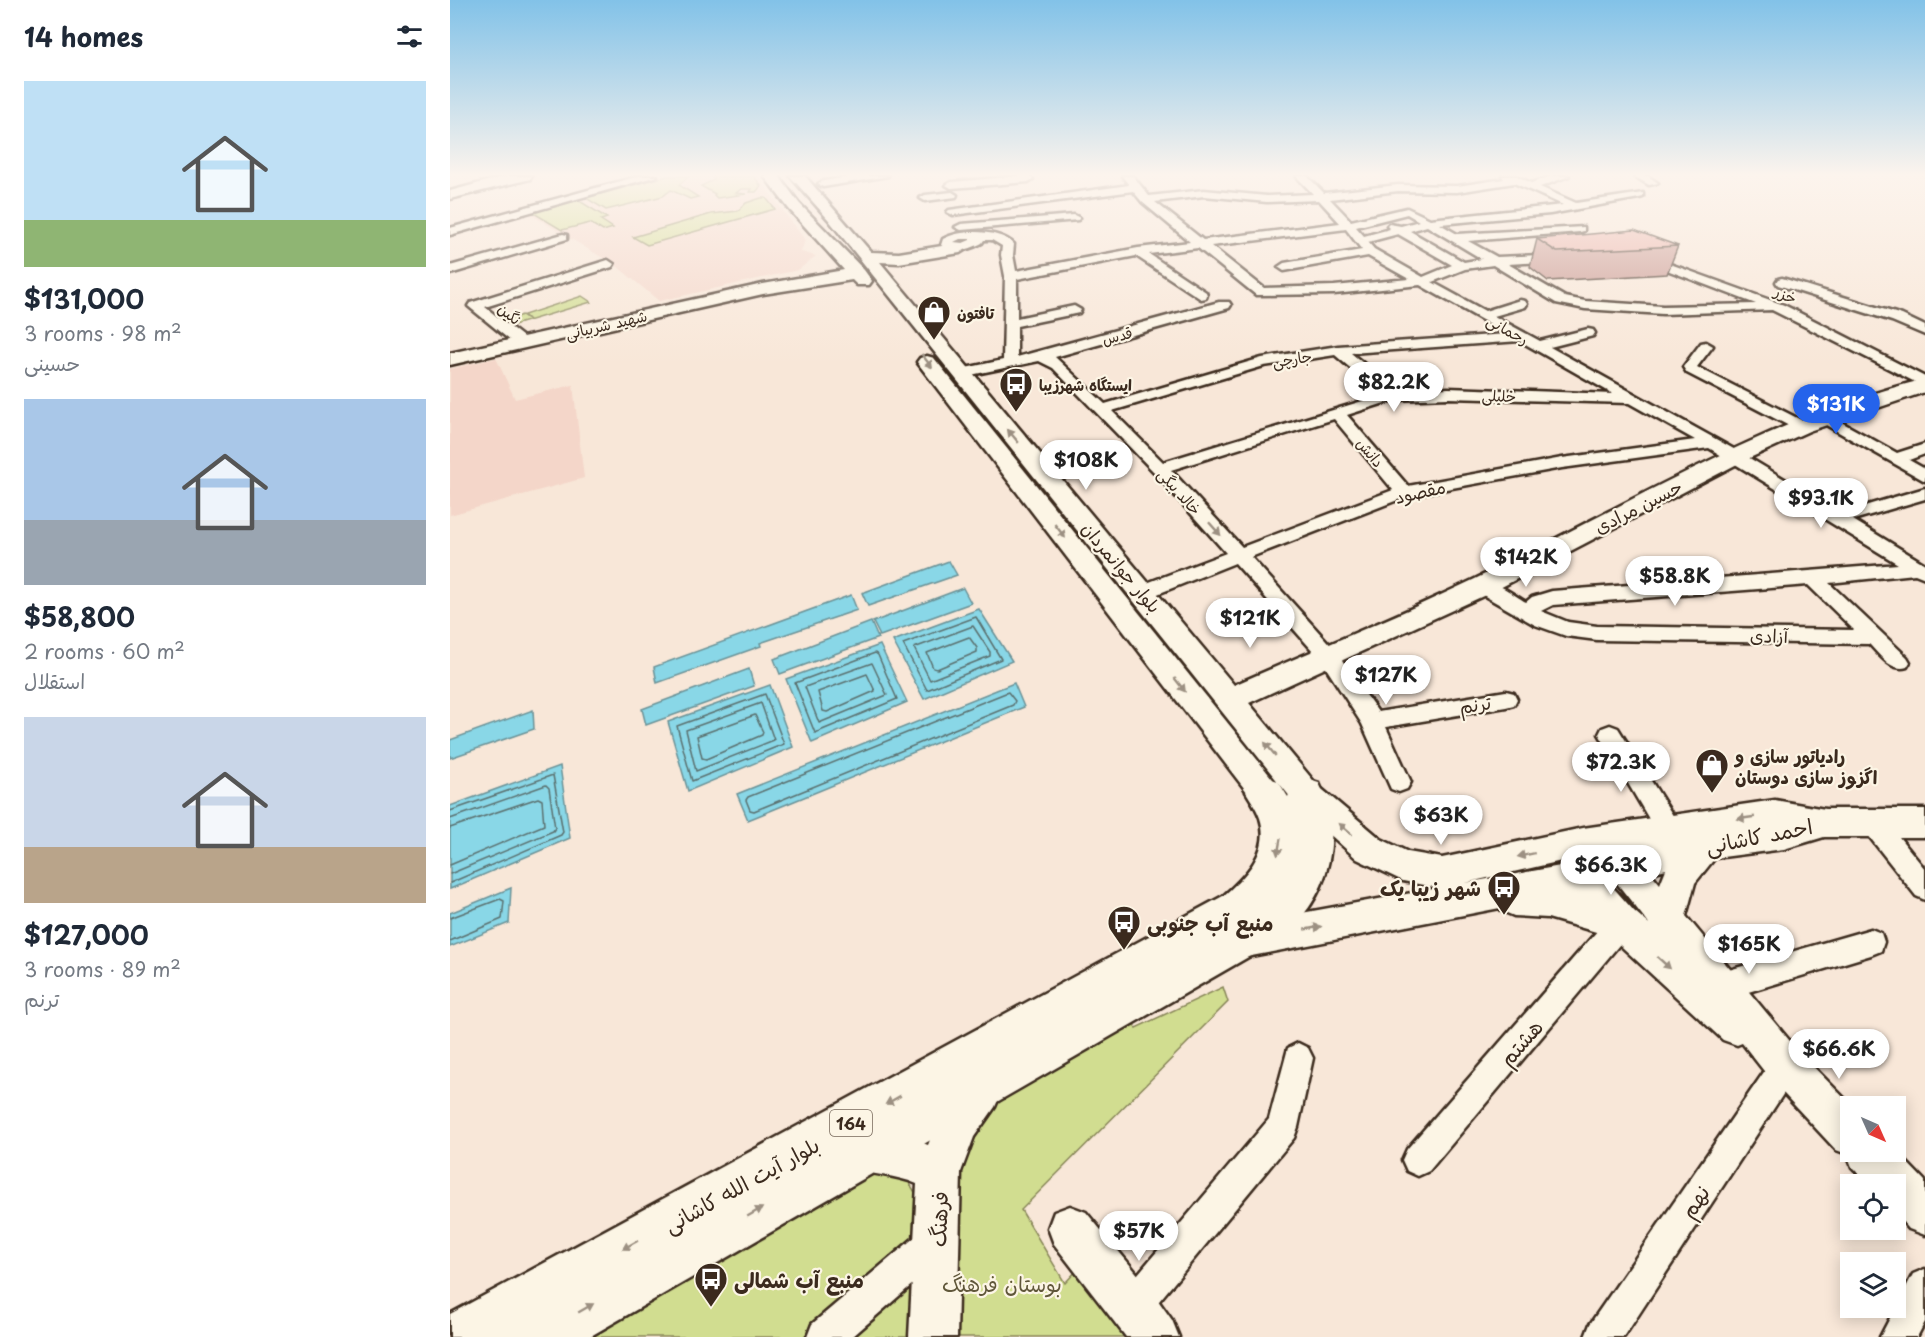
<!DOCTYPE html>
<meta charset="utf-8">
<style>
body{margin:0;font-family:"Playpen Sans","Playpen Sans Arabic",sans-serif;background:#f2f2f3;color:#1f2937;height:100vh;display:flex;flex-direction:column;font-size:22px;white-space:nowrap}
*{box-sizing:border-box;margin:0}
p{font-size:20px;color:#747a83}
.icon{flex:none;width:33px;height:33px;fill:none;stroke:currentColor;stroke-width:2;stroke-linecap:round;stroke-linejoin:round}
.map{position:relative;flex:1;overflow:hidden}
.panel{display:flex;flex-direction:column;background:#fff;width:450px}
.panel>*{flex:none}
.needle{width:39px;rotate:135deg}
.controls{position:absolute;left:1390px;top:1096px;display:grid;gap:12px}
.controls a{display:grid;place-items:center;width:66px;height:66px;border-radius:0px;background:#fff;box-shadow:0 3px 15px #0003;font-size:30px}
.price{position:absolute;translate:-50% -51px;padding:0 14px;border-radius:21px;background:#fff;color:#222;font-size:20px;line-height:39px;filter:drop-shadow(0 2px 3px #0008)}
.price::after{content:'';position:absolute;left:50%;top:36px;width:18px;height:14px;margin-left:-9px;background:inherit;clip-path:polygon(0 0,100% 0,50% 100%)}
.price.on{background:#2563eb;color:#fff}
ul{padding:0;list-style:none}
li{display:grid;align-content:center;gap:12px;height:318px;padding:0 24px}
li span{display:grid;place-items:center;height:186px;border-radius:0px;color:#555}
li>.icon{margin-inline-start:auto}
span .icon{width:108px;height:108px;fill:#fffc;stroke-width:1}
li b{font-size:26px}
h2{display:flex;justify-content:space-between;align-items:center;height:72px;padding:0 24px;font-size:26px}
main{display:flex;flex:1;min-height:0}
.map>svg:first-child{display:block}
.built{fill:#f4d6c9}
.green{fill:#d1dd90;stroke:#868457;stroke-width:1.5}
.water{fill:#89d7e7;stroke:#6a9297;stroke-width:1.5}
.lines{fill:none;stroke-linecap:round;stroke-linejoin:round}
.shore{stroke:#5a6f6e;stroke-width:1.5}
.street-casing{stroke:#3b2a1e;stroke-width:5}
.secondary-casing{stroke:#3b2a1e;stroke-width:5}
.primary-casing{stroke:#3b2a1e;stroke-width:5}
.street{fill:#fcf5e5;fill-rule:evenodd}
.secondary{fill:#fcf5e5;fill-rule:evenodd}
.primary{fill:#fcf5e5;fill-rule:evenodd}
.wall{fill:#c8968f;stroke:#3b2a1e;stroke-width:1.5}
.building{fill:#e9aea6;stroke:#3b2a1e;stroke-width:1.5}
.oneway{fill:#9c9082}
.labels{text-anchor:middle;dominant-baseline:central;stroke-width:4.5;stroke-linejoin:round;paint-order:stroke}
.far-street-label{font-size:15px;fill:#3b2a1e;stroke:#fcf5e5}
.far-poi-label{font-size:15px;font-weight:bold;fill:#3b2a1e;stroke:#fcf5e5;text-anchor:start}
.shield{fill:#fcf5e5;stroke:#75675a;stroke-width:1.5}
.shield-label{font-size:16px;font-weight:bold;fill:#3b2a1e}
.street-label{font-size:18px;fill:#3b2a1e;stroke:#fcf5e5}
.poi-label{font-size:18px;font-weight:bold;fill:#3b2a1e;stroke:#fcf5e5;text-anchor:start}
.near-street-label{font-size:21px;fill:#3b2a1e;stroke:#fcf5e5}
.near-poi-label{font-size:21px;font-weight:bold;fill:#3b2a1e;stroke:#fcf5e5;text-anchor:start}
.near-park-label{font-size:21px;fill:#60573a;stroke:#fcf5e5}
</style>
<main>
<section class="panel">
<h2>14 homes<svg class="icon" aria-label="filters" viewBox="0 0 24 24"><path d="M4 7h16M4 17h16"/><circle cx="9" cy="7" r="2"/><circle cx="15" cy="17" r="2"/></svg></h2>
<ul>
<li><span style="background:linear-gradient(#bfe0f5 75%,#8fb573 0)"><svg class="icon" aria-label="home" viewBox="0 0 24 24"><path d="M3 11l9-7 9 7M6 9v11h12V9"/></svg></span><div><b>$131,000</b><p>3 rooms · 98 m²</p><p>حسینی</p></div></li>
<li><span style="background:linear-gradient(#a9c7e8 65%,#9aa5b1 0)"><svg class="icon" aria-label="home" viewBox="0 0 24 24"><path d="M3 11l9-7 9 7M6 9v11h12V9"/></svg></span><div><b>$58,800</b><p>2 rooms · 60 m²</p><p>استقلال</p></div></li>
<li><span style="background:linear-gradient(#c9d6e8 70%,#b9a48a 0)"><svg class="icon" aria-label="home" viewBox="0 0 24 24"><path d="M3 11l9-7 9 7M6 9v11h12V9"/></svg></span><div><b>$127,000</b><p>3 rooms · 89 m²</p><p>ترنم</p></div></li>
</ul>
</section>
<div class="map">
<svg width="1475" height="1337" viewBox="0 0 1475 1337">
<rect width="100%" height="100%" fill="#f8e7d8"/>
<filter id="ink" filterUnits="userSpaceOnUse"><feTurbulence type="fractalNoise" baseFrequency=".0167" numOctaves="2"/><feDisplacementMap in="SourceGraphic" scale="12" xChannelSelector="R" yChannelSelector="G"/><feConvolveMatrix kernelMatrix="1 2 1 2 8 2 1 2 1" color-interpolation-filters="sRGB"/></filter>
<g filter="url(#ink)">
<g class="built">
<polygon points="213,176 307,176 355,240 351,252 366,256 348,270 209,301 168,267 78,213"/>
<polygon points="46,358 65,399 123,385 134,478 0,515 0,369"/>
</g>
<g class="green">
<polygon points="217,176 239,176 229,185 248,197 240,199 221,190 213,196 156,210 136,198"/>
<polygon points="262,176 304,176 311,186 306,192 300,192 302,189 291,189 286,193 296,194 267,198 264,195 265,194 251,186 264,180"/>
<polygon points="311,198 316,198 325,209 197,245 183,237 261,214 288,211 296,203"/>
<polygon points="128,200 157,218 151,220 163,228 153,231 140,223 112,230 82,212"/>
<polygon points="132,296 141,302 61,326 54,321 72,315 79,320 74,315"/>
<polygon points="773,987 778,1002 571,1210 615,1283 631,1266 682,1337 498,1337 506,1163 543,1095 679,1013 686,1028"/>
<polygon points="412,1166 459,1182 470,1201 459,1337 114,1337"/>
</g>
<g class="water">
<polygon points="499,561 507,575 418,606 412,593"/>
<polygon points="513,588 521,603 430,636 423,622"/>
<polygon points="401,595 407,610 310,643 311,646 207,683 204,667"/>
<polygon points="529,609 562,661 474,699 443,641"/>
<polygon points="421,622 428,638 330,674 324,659"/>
<polygon points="430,645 457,702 362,743 336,679"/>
<polygon points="299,669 304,686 196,725 192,709"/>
<polygon points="564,683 574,707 298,820 287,794"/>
<polygon points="320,685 343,747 238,791 218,722"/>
<polygon points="83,710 84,729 0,758 0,740"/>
<polygon points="110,766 120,838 0,889 0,806"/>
<polygon points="61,888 59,923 0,947 0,913"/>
</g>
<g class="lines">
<g class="shore">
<polygon points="526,617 551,659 477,690 453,644"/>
<polygon points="523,626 540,652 540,656 480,680 464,648"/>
<polygon points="519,637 527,648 527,652 487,669 483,668 477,653"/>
<polygon points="425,653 428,655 447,699 365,733 345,683"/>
<polygon points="422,663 437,695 369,723 355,687"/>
<polygon points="417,674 425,691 377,712 373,711 368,692"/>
<polygon points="558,692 565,701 563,705 304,811 300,810 296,800 298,797"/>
<polygon points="315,694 334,744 242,781 227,726"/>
<polygon points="311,703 324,740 246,771 236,730"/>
<polygon points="305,715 313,732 312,735 256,759 252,758 247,736"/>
<polyline points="0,811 103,775 113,832 111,835 0,883"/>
<polyline points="0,819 96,785 99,788 105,828 103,831 0,874"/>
<polyline points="0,828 88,798 92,800 94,825 0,865"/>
<polyline points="0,918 50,899 54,901 52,919 0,941"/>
</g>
<g class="street-casing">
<g id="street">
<polygon points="189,176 207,176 0,235 0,228"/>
<polygon points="406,176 438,176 373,187 368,184 373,181"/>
<polygon points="570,176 580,176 583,179 578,182 501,188 496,185 501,182"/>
<path d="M672,176H683L699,196L754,190L817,196L863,194L846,176H857L874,193L948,185L1007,186L1054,179L1052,176H1067L1081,183L1102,176H1119L1090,187L1126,203L1193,193V197L1189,198L1100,214L990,224L1007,234L1134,227V231L1130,232L1018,241L1047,257L1114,254L1116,257L1110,261L1058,264L1115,297L1135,301L1213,306L1306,304L1188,259L1190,256H1198L1334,305L1475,377V387L1322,310L1213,314L1135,309L1106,303L1043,265L1015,269L982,282L1035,311L1070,300L1075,301L1077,304L1075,307L1044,316L1090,341L1138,329L1143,330L1145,333L1143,336L1100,347L1291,453L1391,513L1475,488V499L1403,520L1475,564V578L1465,574L1379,583L1457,657L1460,662L1457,667C1441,672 1430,655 1419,644L1147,640L1116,636L1085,625L1026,591L1023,586L1026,581C1042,577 1062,594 1076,602L1082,597L1102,591L1448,564L1259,448L1112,468L958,496L801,557L885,650L928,712L1056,691L1064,693L1067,699L1064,705L1056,707L936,727L961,782L957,789L949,792L941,789L912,724L871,660L785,563L700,597L693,599L686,597L683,592L686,587L776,553L704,472L603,368L589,361L511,377L504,373L506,370L553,360L555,276L551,255L552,246L542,240H534L532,243C519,250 503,254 491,245L493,239C511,229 548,229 564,244L563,255L566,271L688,248L740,242L692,202L683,191L503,215L497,212L499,210L679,185ZM1064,183L1113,205L980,219L957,208L901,221L880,199L948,191L1007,192ZM754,196L817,202L869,200L890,223L753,240L705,202ZM957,214L969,221L951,226L939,224L937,226L940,229L914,236L906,227ZM977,226L1032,259L1014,262L960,231ZM896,229L912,250L834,263L828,267L834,271L918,256L959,279L884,286L814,288L761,246ZM948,234L1002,265L973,277L924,249L918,242ZM510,239H520V240L513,243L504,242ZM748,248L806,295L884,294L970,285L1057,334L888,346L812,358L655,404L605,357L779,308L781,305L779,302H769L567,357V326L629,313L631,310L624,306L567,318V279L686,256L751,299L756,298L757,295L756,292L699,254ZM1070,341L1163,394L998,388L947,391L901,353ZM885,355L932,395L713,462L662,411L814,366ZM998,398L1179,403L1245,440L1112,458L958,486L897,415L944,400ZM884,419L943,490L792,547L721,470ZM1358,585L1404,630L1147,626L1118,622L1091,611L1103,605Z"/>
<polygon points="1184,176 1198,176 1208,183 1199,185"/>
<polygon points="502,192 507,195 506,197 475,201 470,198 475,195"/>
<polygon points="624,215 630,218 628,220 511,230 505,227 511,224"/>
<polygon points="113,234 117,235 117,239 0,274 0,266"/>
<polygon points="158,260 164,264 162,267 35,307 77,340 79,343 77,346 67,346 18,306 20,303"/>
<polygon points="1332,278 1452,315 1475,326 1475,335 1442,321 1328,285 1326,282 1328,279"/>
<polygon points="1256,342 1263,346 1247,367 1357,423 1359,426 1357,429 1345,429 1237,373 1233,367 1251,343"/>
<polygon points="1375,413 1447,453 1475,444 1475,454 1459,460 1475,469 1475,481 1369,421 1367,418 1369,415"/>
<polygon points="1160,725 1168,728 1227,822 1230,829 1227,836 1218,839 1209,836 1149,734 1152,728"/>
<polygon points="1423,813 1432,816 1475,869 1475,900 1466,896 1414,830 1411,823 1414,816"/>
<polygon points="1171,911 1180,914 1184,923 1180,932 979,1171 968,1176 957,1171 952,1160 957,1149 1162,914"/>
<polygon points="1421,929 1431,933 1434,942 1431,951 1421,955 1272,1000 1262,996 1258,986 1262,976 1272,972"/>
<polygon points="848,1043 858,1048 863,1058 848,1127 844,1138 695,1318 683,1323 671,1318 666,1306 671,1294 819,1119 838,1048"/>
<polygon points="1335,1051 1345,1056 1350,1066 1345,1076 1174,1337 1135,1337 1140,1324 1325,1056"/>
<polygon points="484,1226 496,1231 501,1243 496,1255 402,1337 357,1337 362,1324 472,1231"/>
<polygon points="1475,1269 1475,1322 1467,1337 1430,1337 1463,1274"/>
</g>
</g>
<g class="secondary-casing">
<g id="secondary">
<polygon points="56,176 82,176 80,179 0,199 0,191"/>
<polygon points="314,176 329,176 349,203 414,270 422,281 419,285 407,285 402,280 313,294 0,365 0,353 313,284 394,270 339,209"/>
<path d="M340,176H355L421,252L449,253L510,243L516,245L518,248L510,253L449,263L430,262L784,685C864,650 946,617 1025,579C1173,508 1314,419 1475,379V392L1359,431L1293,461L1042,592L799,703L867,785L931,839L958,852L992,858L1133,828L1325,800L1375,809H1475V837H1374L1334,849L1265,858L1245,883L1236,916L1349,1052L1403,1107H1401V1152L1446,1151L1475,1181V1235L1459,1229L1446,1214V1185H1419L1402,1167L1397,1154L1386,1150L1321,1080L1292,1043L1287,1045L1273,1040L1160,936L1098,918L1064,916L1052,911L1050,908L796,957L783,952L778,940L783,928L796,923L989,888L953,881L907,859L845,803L378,219ZM1116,860V865L1015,883ZM1216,869L1210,884L1201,873ZM1166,882L1199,924L1184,911L1160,884Z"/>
<polygon points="477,356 484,358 826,783 831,792 826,801 815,805 804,801 470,366 467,362 470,358"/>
<path d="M531,1073L545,1079L551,1093L545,1107L524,1137L511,1172L507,1337H459L467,1184C445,1174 421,1176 399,1167L393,1152L399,1137L414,1131L460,1138L478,1145C490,1117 501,1085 531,1073Z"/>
<polygon points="620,1206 636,1212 700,1289 722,1320 729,1337 676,1337 604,1244 598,1228 604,1212"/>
</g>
</g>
<g class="primary-casing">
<path id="primary" d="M815,777L828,781L838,797L843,783L856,779L869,783C893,832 881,890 842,927C830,938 813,947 800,956L139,1337H0V1314L773,896C796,876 821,851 810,818C807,809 801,800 796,792L802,781Z"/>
</g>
<use href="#street" class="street"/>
<use href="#secondary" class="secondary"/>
<use href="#primary" class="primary"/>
</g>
<polygon class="wall" points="1087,239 1228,246 1217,274 1098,281 1080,267"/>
<polygon class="building" points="1184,230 1228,246 1107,252 1087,239"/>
<defs><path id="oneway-solid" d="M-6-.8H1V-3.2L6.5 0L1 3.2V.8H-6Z" transform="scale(1.5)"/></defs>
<g class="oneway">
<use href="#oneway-solid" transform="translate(477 361) rotate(52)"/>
<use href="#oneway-solid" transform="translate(563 436) rotate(-130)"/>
<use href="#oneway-solid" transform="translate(765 529) rotate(48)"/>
<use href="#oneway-solid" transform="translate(610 531) rotate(52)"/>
<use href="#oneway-solid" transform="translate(730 685) rotate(52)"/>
<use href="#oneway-solid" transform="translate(820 749) rotate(-129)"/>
<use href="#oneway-solid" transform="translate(1296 818) rotate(172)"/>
<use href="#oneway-solid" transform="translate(895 829) rotate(-141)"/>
<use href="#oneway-solid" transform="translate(829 847) rotate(100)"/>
<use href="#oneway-solid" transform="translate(1076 855) rotate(168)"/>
<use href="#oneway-solid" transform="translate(863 928) rotate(-10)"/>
<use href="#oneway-solid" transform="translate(1214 963) rotate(42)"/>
<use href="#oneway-solid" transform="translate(443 1100) rotate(151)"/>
<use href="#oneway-solid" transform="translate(305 1212) rotate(-30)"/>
<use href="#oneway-solid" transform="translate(180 1245) rotate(151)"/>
<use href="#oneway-solid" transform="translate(136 1308) rotate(-30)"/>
</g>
</g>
<linearGradient id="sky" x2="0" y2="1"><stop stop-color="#82c2e8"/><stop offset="0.48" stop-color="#fcf4ed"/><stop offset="1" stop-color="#fcf4ed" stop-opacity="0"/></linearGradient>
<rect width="1475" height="364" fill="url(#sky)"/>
<defs>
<g id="shop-pin" transform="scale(1.725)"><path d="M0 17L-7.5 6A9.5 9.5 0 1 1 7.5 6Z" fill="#3b2a1e" stroke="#fcf5e5"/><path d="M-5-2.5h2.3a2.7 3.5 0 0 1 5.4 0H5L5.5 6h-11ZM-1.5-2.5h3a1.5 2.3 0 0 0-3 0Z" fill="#fff"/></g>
<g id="bus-pin" transform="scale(1.725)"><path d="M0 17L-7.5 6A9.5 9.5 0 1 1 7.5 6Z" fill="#3b2a1e" stroke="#fcf5e5"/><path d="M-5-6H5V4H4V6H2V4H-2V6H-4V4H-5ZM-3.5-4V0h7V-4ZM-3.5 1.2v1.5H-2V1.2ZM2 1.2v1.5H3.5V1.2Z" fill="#fff"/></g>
</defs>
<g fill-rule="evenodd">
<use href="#shop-pin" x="484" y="312"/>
<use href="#bus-pin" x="566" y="384"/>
<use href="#shop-pin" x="1262" y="765"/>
<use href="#bus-pin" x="1054" y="887"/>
<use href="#bus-pin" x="674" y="922"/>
<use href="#bus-pin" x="261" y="1279"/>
</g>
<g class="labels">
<g class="far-street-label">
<text transform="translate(1336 294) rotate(24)">خزر</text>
<text transform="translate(60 313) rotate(39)">نگین</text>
<text transform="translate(156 324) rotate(-13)">شهید شربیانی</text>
<text transform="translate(1058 329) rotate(29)">رحمانی</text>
<text transform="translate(667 335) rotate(-15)">قدس</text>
<text transform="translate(842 358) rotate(-9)">جارچی</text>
<text transform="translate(1049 395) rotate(2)">خلیلی</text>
<text transform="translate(921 452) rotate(50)">دانش</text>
<text transform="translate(730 491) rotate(48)">خالد بیگی</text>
</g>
<g class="far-poi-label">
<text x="507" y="312">تافتون</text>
<text x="589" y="384">ایستگاه شهرزیبا</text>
</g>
<rect class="shield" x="380" y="1110" width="42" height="26" rx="4.5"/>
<g class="shield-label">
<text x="401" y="1123">164</text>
</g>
<g class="street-label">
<text transform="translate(970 491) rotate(-13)">مقصود</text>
<text transform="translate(1188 506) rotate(-27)">حسین مرادی</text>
<text transform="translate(672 567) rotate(50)">بلوار جوانمردان</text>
<text transform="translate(1319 635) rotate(1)">آزادی</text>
<text transform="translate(1025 704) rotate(-9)">ترنم</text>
</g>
<g class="poi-label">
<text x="1285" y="755">رادیاتور سازی و<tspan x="1285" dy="21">اگزوز سازی دوستان</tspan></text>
</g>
<g class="near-street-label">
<text transform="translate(1309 835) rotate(-11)">احمد کاشانی</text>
<text transform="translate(1070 1042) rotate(-49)">هشتم</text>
<text transform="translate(291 1184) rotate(-29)">بلوار آیت الله کاشانی</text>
<text transform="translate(1244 1201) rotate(-56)">نهم</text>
<text transform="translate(488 1219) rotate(-88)">فرهنگ</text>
</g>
<g class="near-poi-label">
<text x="1031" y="887" text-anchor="end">شهر زیبا یک</text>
<text x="697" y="922">منبع آب جنوبی</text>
<text x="284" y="1279">منبع آب شمالی</text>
</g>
<g class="near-park-label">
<text x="552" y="1283">بوستان فرهنگ</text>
</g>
</g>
</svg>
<div class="controls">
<a><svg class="needle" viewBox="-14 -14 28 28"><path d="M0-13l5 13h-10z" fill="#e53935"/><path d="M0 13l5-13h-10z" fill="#747a83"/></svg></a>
<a><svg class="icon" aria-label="locate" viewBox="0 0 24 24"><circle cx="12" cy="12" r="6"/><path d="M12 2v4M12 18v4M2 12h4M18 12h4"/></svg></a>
<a><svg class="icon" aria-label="layers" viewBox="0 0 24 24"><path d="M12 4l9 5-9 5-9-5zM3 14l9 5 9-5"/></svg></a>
</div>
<b class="price" style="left:944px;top:413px">$82.2K</b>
<b class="price on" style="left:1386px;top:435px">$131K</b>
<b class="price" style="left:636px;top:491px">$108K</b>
<b class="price" style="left:1371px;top:529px">$93.1K</b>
<b class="price" style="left:1076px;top:588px">$142K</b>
<b class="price" style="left:1225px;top:607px">$58.8K</b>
<b class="price" style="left:800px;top:649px">$121K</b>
<b class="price" style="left:936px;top:706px">$127K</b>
<b class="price" style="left:1171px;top:793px">$72.3K</b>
<b class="price" style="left:991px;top:846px">$63K</b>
<b class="price" style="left:1161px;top:896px">$66.3K</b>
<b class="price" style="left:1299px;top:975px">$165K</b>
<b class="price" style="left:1389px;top:1080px">$66.6K</b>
<b class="price" style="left:689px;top:1262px">$57K</b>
</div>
</main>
